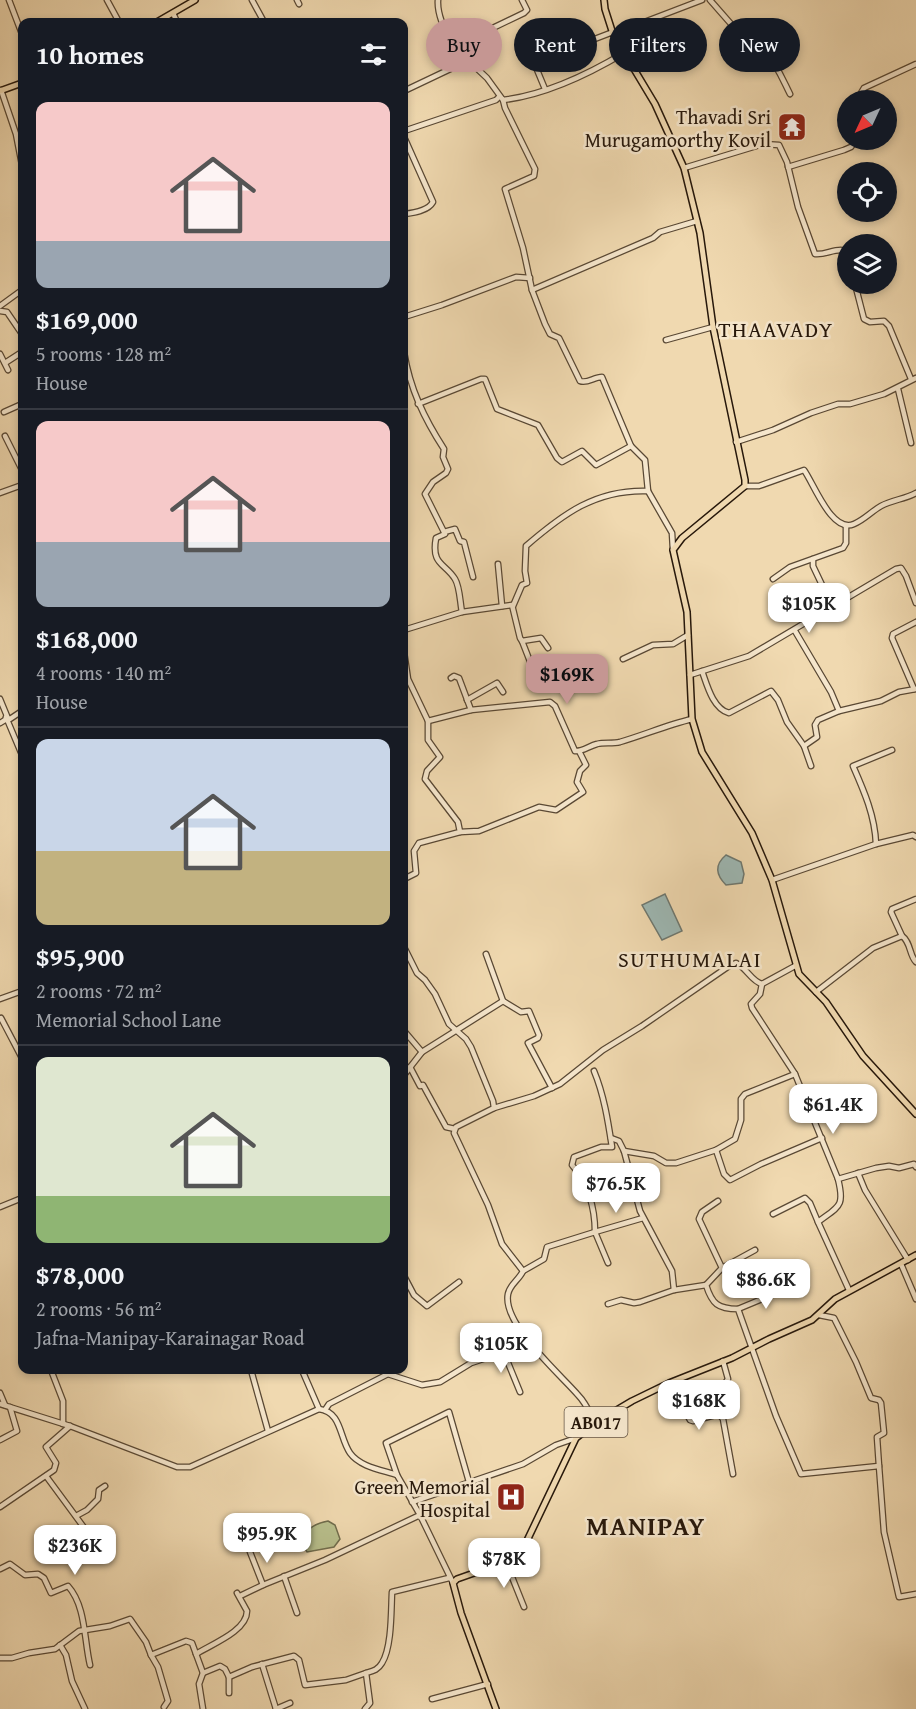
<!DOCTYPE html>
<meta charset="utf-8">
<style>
body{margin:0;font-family:"Gentium Book Plus",serif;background:#20242c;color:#f1f3f6;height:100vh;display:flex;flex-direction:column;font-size:22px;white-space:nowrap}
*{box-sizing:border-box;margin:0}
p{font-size:20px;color:#9ea1a6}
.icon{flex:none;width:33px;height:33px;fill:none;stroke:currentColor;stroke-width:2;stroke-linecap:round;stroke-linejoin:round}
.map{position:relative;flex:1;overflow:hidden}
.panel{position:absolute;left:18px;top:18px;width:390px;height:1356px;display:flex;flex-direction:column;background:#171b24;border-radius:12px;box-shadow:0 3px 9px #0003}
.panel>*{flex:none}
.banner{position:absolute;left:426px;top:18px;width:399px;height:54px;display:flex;gap:12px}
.needle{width:39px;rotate:226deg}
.controls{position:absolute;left:837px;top:90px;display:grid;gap:12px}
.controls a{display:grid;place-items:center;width:60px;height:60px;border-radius:50%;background:#171b24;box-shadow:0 3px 9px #0003;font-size:30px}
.price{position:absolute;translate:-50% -51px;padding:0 14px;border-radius:12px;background:#fff;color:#222;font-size:20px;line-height:39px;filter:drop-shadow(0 2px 3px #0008)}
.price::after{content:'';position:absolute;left:50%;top:36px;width:18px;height:14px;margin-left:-9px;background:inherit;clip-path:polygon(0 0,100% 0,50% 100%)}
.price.on{background:#c59692;color:#111}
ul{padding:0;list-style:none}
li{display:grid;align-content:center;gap:12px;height:318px;padding:0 18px}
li+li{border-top:2px solid #363941}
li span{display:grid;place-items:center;height:186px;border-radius:12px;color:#555}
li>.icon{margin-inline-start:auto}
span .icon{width:108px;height:108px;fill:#fffc;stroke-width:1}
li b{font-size:26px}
h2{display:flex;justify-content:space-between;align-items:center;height:72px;padding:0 18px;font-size:26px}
.tag{padding:0 21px;border-radius:27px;background:#171b24;box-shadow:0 3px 9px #0003;font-size:21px;line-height:54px}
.tag.on{background:#c59692;color:#111}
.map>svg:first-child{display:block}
.green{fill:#b8bf8c;stroke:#706c4c;stroke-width:1.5}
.water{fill:#9db8b4;stroke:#6e7870;stroke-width:1.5}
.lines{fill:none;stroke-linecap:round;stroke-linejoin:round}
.minor-casing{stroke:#594834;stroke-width:7}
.major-casing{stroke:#27180b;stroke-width:8}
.minor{stroke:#f5e6cc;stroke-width:4.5}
.major{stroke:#f0d9b0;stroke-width:5}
.labels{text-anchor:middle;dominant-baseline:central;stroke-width:5;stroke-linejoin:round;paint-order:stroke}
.shield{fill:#f5e6cc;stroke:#655645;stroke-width:1.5}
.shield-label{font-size:18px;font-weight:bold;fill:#27180b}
.poi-label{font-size:20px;fill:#27180b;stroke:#f5e6cc;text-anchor:end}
.quarter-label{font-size:22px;letter-spacing:1.5px;fill:#27180b;stroke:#f5e6cc}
.district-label{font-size:26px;font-weight:bold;letter-spacing:1.5px;fill:#27180b;stroke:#f5e6cc}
</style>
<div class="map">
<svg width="916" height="1709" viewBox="0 0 916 1709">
<rect width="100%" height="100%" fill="#f0d9b0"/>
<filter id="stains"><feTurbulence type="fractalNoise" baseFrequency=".00333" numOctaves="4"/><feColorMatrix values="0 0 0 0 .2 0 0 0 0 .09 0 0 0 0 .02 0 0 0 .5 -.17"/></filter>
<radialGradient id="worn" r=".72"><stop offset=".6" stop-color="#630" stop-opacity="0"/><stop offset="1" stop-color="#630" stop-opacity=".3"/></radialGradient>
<path class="green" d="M328,1521L335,1525L340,1539L334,1547L307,1552L300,1541C306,1529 315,1523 328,1521Z"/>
<g class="water">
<path d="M726,855L741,862L744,874L742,883L726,885C716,875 714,865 726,855Z"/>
<polygon points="665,894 682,931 662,940 642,905"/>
</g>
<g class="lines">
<g class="minor-casing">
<g id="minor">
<polyline points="9,0 22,34"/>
<polyline points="107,0 119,22"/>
<polyline points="252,0 264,22"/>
<polyline points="297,0 299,4"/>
<path d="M438,0C437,12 444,32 452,40C459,47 467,52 470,62"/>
<path d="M710,0L753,49H764C776,63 782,78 790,94"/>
<polyline points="173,13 177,22"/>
<polyline points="613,34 702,0"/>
<polyline points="460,48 472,38 524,13 527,10 522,0"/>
<polyline points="545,89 535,65 537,61 613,32"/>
<polyline points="1,90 16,134 22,165"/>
<path d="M404,91L465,62H470L487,78L503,100C546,95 587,75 624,53"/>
<path d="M503,100L505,108L535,169L534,176L505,189L523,248L532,290L545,324L550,334L559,338L580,381C587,384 594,377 602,377L631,446L645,460L648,491L672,533L673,550"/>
<polyline points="861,100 861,93 864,88 916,64"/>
<polyline points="404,131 496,100 499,97"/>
<path d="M404,137L433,202C428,211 414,213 404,214"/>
<polyline points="788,167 844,150 851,147 856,140"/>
<path d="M684,168L763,144L779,145L787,162L798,207L815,254C825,255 831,250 841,250L848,262"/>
<polyline points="855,284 864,319 870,322 884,321 889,326 911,379"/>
<polyline points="532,290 653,238 660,232 697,221"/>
<polyline points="0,306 22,290"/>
<polyline points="0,311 7,312 22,334"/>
<polyline points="404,317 442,305 516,277 530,278"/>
<polyline points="666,340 713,327"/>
<path d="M404,352C410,389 424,418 444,449L443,457L448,469L446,473L433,482L425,494L445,534L436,538C431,565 445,563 455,579C460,587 460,603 462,612"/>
<polyline points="0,354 8,370"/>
<polyline points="5,363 22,352"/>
<polyline points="898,389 911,443"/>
<polyline points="418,404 481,379 485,379 497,409 538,425 557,458 562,462 582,451 596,465 631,446"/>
<polyline points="4,412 22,404"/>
<polyline points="5,436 22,470"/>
<polyline points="736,442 773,430 811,413 838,404 850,404 884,394 916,378"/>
<path d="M745,486H759L804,470C814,484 832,534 854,524C864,520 872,511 881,506C892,500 905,499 916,493"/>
<polyline points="0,493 22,485"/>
<polyline points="444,532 455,529 460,541 464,542 473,577"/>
<polyline points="813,559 813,566 832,606"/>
<polyline points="498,564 502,606"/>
<polyline points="773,579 790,567 843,548 846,543 846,526"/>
<path d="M513,606L522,585L527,583L525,571L526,546C563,514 596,489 648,491"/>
<polyline points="404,630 462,612 512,605 520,638 522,641 541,638 548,648"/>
<polyline points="795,631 831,692 839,711"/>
<polyline points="522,641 531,664"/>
<polyline points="404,652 408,679 428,721 428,740 440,757 427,771 425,779 458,822 460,832 419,843 414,851 416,873 404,879"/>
<polyline points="623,659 653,645 673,644 688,635"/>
<path d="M702,671C707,685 713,709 729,713L771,691L778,700L787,722L804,746L811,766"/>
<polyline points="690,675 749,656 896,569 901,568 906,576 916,603"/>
<polyline points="451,678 454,676 459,678 471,710"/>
<polyline points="914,689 892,638 893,634 916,622"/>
<polyline points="0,699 7,716 5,720 0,723"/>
<polyline points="467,700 497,683 503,692"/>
<polyline points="22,711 10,719 6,717 22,755"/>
<path d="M428,721L471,710L550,702L555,706L575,751C582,752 589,746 597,744C604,742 612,744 620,742C644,735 667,725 692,719"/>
<polyline points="804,746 817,737 815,725 818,720 839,711 881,701 899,692 916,689"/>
<polyline points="460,832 479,831 539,807 556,810 583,792 577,782 580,771 586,765 579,751"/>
<path d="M876,844C875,816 864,791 853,766L892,750"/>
<polyline points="772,880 876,844 913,835 916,837"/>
<polyline points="902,936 891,912 892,909 916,899"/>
<path d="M404,947L417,973L425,980L435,994L449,1024L466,1039L471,1047L493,1101L494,1108L456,1127L454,1133L488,1205L502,1244L523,1271C519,1280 510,1284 508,1294C502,1324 560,1374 578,1395C586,1403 590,1413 595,1423"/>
<polyline points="486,954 503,1001 521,1012 529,1011 539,1035 538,1038 528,1043 552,1088"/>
<path d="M762,984L760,994L751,1004L752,1008L795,1074L838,1179C845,1207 839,1206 818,1222L849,1290"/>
<path d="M816,992L873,948L902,936C911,942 909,955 916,962"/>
<polyline points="0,999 22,991"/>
<polyline points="1,1018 22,1058"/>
<polyline points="404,1033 405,1032 422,1052"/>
<polyline points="410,1067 420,1086 423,1085 446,1127 455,1129"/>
<path d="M594,1071C604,1095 608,1121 612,1147H601L574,1157L572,1165C588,1183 595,1208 595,1232L643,1218"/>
<polyline points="404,1075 422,1052 503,1001"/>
<path d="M494,1108L534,1096L560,1084L603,1050L642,1026L729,966L736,963C747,968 751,981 762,984L795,966"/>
<polyline points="611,1138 619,1141 624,1151 640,1211 672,1271 674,1290"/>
<polyline points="716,1150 735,1139 741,1120 741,1099 745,1094 795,1074"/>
<polyline points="624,1151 654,1156 666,1163 676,1163 716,1150 724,1174 730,1180 761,1164 822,1138"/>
<polyline points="858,1173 865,1190 908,1260"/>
<polyline points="838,1179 876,1168 889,1166 899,1168 914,1164 916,1167"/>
<path d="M718,1201L702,1212L699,1219L722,1268L706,1285C712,1304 718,1309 738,1309L776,1416L801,1474L879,1466L884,1532L899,1597L916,1594"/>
<polyline points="0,1207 22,1198"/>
<polyline points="773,1214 805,1198 810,1203 818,1222"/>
<polyline points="901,1264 916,1299"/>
<polyline points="722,1268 755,1250"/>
<polyline points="523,1271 544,1259 547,1247 595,1232 608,1263"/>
<polyline points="404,1276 414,1295 427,1306 459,1282"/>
<polyline points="608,1304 621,1300 634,1303 640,1302 674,1290 706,1285"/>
<polyline points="738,1309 786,1289"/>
<polyline points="819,1315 834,1318 856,1362 871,1398 879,1400 881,1403 884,1433 877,1437 879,1466"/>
<polyline points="502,1348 520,1392"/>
<polyline points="51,1370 63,1401 63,1424"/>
<polyline points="251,1370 268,1431"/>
<polyline points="302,1370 319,1409"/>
<polyline points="388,1374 422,1385 440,1382 471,1363 483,1359 525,1336"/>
<polyline points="669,1383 690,1420 693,1421 719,1414 723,1419 733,1474"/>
<polyline points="0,1393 5,1405"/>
<path d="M0,1404L70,1426L177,1467H190L319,1409C342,1412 339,1437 350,1453C360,1467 382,1470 397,1475L420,1515L453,1583"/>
<polyline points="325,1410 329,1404 388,1374 387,1370"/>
<polyline points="719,1414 725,1410 722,1388 728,1379 723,1361"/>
<polyline points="0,1440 17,1431 10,1407"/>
<polyline points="397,1475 386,1443 449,1412 469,1482"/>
<polyline points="46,1476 88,1533"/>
<polyline points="412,1502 523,1464 556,1445 576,1438"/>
<polyline points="0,1507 54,1470 56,1463 46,1447 70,1426"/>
<polyline points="76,1516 87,1510 98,1499 99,1490 105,1486"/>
<polyline points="250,1552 263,1585"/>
<polyline points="506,1562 524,1607"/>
<path d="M0,1569L10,1564L25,1575L38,1574L44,1578L51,1593L68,1586C86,1606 84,1640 90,1665"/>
<polyline points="284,1576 297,1613"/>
<polyline points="240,1596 263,1585 325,1560 420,1515"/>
<polyline points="60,1645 66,1655 72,1681 85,1709"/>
<path d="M196,1654C212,1644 247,1631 247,1611L237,1593"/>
<polyline points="151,1655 158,1667 168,1701 164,1707"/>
<polyline points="0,1658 12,1658 29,1653 55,1649 79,1631 110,1626 130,1619 146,1642 151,1655 186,1641 192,1643 203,1673 199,1684 203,1709"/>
<polyline points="262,1664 276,1709"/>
<polyline points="203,1673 220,1666 225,1669 229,1677 252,1667 294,1656 299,1660 305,1685 346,1680 366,1673"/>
<polyline points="229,1693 229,1677"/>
<polyline points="432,1699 488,1684"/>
<polyline points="276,1709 290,1703"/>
<path d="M365,1709L370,1703L366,1673C373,1671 378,1670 382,1663C392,1647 391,1611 392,1592L449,1578"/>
</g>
</g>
<g class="major-casing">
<g id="major">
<polyline points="604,0 605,9 613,34 655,104 684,168 700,233 713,327 745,480 745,486 682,538 673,550 687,612 692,719 702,752 752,833 772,880 799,974 826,1002 863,1056 916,1114"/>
<polyline points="157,22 195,0"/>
<polyline points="0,91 22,83"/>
<polyline points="496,1709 461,1613 453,1583 457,1579 511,1560 523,1549 576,1438 595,1423 632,1401 669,1383 732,1358 769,1339 812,1320 835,1299 916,1255"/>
</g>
</g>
<use href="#minor" class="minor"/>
<use href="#major" class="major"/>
</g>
<defs>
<g id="temple-square" transform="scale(1.5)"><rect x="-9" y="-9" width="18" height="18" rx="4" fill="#8f2418" stroke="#f5e6cc"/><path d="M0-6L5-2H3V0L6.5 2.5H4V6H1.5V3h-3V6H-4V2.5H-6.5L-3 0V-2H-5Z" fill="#fff"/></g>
<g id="hospital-square" transform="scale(1.5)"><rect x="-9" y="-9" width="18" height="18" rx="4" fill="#8f2418" stroke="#f5e6cc"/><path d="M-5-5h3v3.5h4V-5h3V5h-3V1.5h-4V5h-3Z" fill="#fff"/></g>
</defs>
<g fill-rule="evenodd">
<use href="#temple-square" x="792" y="127"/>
<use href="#hospital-square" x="511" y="1497"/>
</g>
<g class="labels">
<rect class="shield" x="564.5" y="1407" width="63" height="30" rx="4.5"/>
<g class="shield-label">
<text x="596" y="1422">AB017</text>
</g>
<g class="poi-label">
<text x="771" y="116">Thavadi Sri<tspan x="771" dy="23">Murugamoorthy Kovil</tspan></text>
<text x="490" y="1486">Green Memorial<tspan x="490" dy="23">Hospital</tspan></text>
</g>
<g class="quarter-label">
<text x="776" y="329">THAAVADY</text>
<text x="690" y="959">SUTHUMALAI</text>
</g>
<g class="district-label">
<text x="646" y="1525">MANIPAY</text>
</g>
</g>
<rect width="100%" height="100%" filter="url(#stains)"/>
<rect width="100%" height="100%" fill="url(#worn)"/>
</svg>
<div class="controls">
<a><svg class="needle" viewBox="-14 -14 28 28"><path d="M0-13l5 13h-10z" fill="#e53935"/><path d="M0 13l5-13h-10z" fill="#9ea1a6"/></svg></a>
<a><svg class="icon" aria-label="locate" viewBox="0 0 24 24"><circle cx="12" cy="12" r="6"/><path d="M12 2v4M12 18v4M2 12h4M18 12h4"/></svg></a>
<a><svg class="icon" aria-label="layers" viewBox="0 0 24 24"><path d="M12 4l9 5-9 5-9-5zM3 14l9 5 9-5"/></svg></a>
</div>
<b class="price" style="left:809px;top:634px">$105K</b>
<b class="price on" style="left:567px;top:705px">$169K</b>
<b class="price" style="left:833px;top:1135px">$61.4K</b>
<b class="price" style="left:616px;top:1214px">$76.5K</b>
<b class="price" style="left:766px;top:1310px">$86.6K</b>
<b class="price" style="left:501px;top:1374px">$105K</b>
<b class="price" style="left:699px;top:1431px">$168K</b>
<b class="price" style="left:267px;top:1564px">$95.9K</b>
<b class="price" style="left:75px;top:1576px">$236K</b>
<b class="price" style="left:504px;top:1589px">$78K</b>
<div class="banner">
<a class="tag on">Buy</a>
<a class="tag">Rent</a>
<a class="tag">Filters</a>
<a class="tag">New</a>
</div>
<section class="panel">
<h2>10 homes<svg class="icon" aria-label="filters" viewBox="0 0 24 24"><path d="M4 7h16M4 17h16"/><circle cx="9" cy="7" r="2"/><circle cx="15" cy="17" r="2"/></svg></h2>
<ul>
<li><span style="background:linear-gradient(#f6c9c9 75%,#9aa5b1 0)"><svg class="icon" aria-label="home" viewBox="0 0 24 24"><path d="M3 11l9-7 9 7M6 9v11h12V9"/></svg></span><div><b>$169,000</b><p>5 rooms · 128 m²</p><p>House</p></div></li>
<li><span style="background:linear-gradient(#f6c9c9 65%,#9aa5b1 0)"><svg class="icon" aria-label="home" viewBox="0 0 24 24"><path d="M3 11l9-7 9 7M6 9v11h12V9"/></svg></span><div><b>$168,000</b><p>4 rooms · 140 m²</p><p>House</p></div></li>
<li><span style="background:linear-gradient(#c9d6e8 60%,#c2b280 0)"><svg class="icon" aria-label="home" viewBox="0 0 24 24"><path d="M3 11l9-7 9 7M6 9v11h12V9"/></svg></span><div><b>$95,900</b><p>2 rooms · 72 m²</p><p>Memorial School Lane</p></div></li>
<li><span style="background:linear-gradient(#dfe7d0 75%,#8fb573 0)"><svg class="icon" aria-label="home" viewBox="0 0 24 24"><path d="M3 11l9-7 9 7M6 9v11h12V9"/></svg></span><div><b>$78,000</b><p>2 rooms · 56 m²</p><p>Jafna-Manipay-Karainagar Road</p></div></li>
</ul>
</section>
</div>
